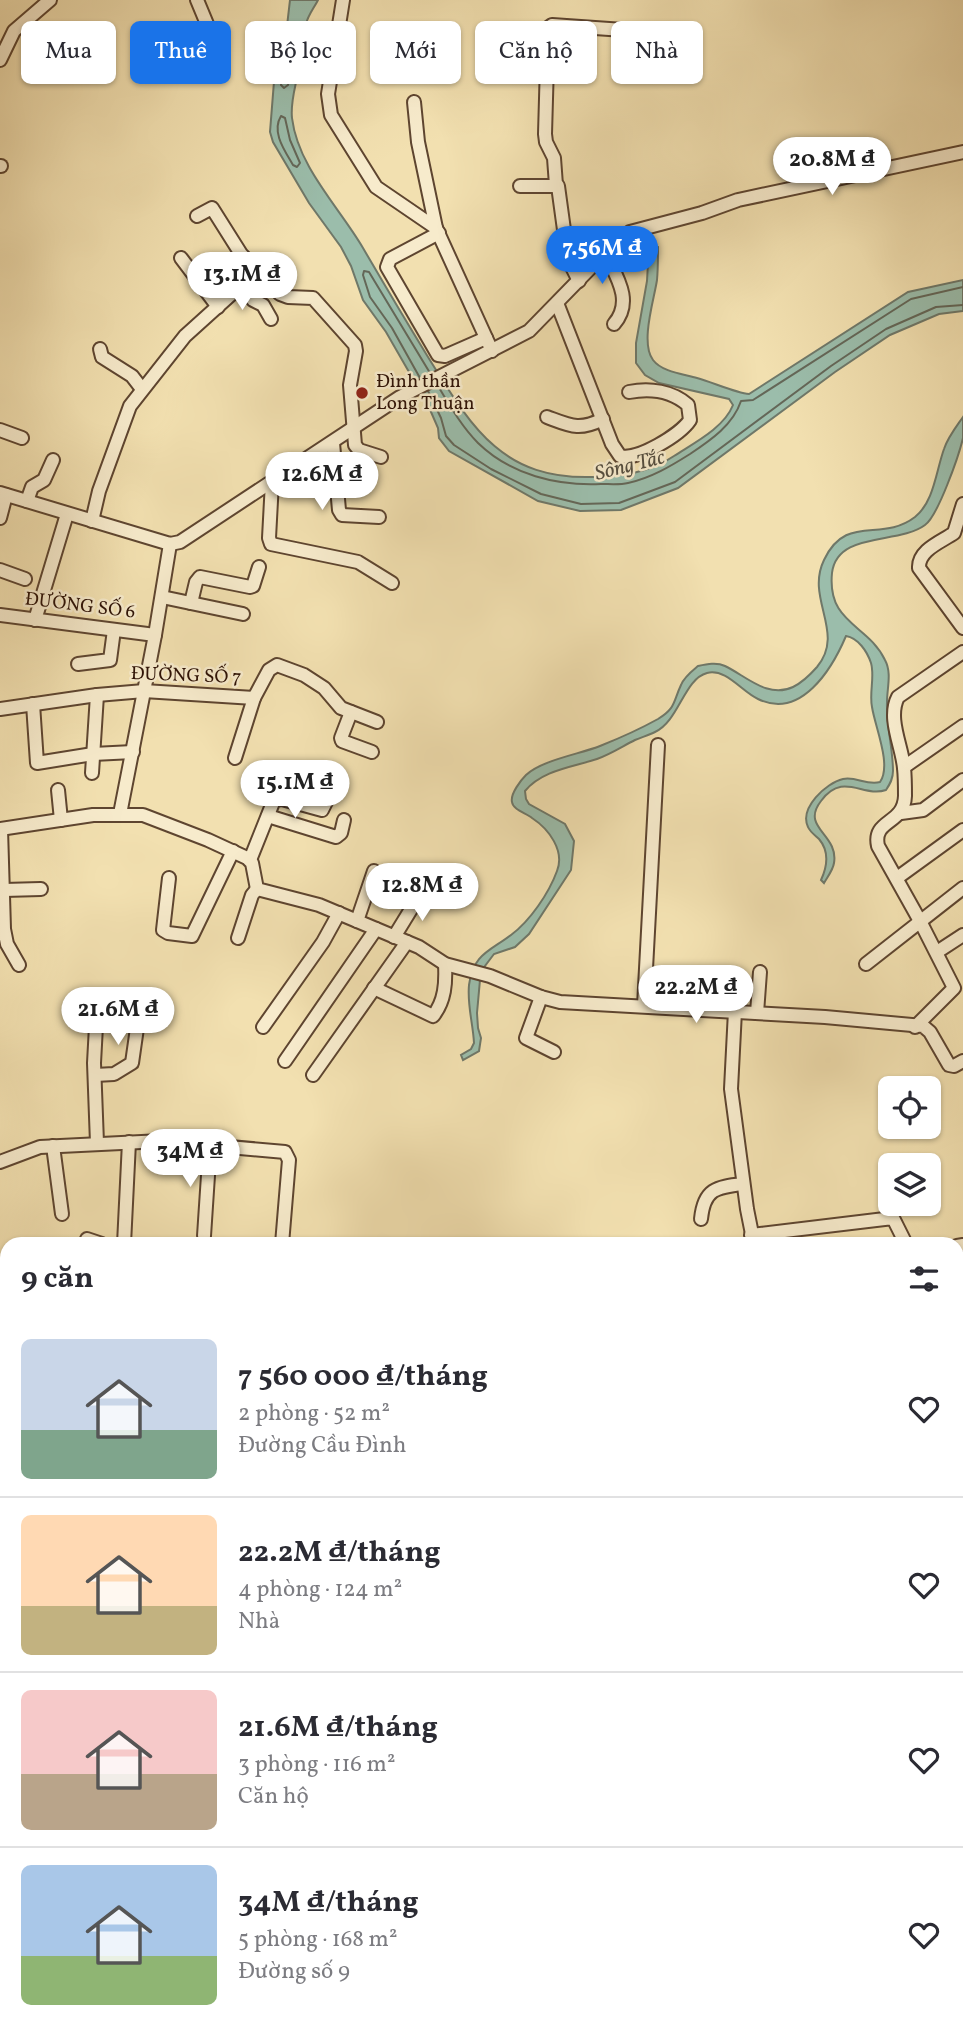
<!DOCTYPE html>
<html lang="vi">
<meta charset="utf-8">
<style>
body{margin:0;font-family:Vollkorn,serif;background:#f2f2f3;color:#2b2b33;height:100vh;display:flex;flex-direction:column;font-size:26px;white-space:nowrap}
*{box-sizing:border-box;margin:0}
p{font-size:23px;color:#7c7c81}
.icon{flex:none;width:38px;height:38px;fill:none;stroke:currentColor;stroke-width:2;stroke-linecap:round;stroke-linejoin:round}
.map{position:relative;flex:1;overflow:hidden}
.side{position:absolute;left:0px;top:1237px;width:964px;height:800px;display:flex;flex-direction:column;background:#fff;border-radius:21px 21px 0 0;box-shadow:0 2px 5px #0004}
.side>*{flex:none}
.guide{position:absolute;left:21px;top:21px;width:922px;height:63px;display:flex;gap:14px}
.tools{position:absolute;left:878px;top:1076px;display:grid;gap:14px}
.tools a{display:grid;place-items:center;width:63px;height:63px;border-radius:10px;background:#fff;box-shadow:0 2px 5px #0004;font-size:35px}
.price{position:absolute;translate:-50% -60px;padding:0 16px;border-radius:24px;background:#fff;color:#222;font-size:23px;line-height:46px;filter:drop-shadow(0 2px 4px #0008)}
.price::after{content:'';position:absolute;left:50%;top:42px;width:21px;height:16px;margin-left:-10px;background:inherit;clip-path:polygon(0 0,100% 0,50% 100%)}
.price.selected{background:#1a73e8;color:#fff}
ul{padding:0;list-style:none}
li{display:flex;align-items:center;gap:21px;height:175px;padding:0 21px}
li+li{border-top:2px solid #e1e1e2}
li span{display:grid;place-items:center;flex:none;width:196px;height:140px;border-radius:10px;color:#555}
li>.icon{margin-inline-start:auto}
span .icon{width:84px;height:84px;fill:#fffc;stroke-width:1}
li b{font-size:30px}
h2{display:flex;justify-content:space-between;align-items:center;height:84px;padding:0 21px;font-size:30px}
.pill{padding:0 24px;border-radius:10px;background:#fff;box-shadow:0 2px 5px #0004;font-size:24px;line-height:63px}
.pill.selected{background:#1a73e8;color:#fff}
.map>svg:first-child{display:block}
.water{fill:#9bbdab;stroke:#6f7869;stroke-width:2}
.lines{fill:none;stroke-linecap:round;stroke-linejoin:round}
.shore{stroke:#646758;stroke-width:2}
.minor-casing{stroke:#5e4530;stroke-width:16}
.minor{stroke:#f7ebcc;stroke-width:12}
.poi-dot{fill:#8f2418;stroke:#f7ebcc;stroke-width:2.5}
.labels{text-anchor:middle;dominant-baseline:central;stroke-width:5;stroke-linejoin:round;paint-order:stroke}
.poi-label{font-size:19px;fill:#2d1105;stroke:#f7ebcc;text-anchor:start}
.street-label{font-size:19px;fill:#2d1105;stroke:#f7ebcc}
.water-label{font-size:21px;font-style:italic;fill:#544d3f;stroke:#f7ebcc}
</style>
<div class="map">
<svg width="963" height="2036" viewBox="0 0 963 2036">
<rect width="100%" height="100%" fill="#f2e0b0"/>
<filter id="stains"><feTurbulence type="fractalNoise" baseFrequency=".00286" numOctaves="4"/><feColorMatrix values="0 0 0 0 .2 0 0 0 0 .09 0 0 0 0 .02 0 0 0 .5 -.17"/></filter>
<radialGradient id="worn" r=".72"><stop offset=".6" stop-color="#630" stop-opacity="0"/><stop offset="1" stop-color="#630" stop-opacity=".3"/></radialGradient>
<g class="water">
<path d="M290,0H318C314,8 308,15 306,24C302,37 301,52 299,66C297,83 290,100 292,118C298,167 339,207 363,248C384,284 406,321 428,357C471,426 501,480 593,477C622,476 649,473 674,456C694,443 724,428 733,405L729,399L659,383L645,375L636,363V343L647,281L649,245L658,247C658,258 658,269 657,280C654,300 640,343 653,360C662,372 683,374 697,378C712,382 736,393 749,394L908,292L963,280V311L939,314L890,335L835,372L678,488L621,510L580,511L538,501L449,451L439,438L438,428L428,405L386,332L363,300L351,266L341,247L309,203L273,142L270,132L275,69L287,26Z"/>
<path d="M963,417C963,423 963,432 963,438C959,455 938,516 925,525C898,545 837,531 832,573C827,624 868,624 885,660C892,673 887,688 887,702C886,725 893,748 893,771C893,779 890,784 886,790C863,798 843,771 821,801C800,828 839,834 834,863C833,870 828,876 824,883L821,880C827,867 830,852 819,839C816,836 810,832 808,827C799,808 826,783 843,779C856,776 867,786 880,782C892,765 875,727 872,707C869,693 875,677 871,663C867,651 858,638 846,636C832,669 801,720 758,699C742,692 726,668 707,673C684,679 679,721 655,732C649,735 642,737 635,740C623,746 611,754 597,759C573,767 542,770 525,791L526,799L529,804L565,824L574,841L571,870L529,934L515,947L494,954L485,966L480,980L477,1013L478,1028L481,1038L479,1051L463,1060L461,1055L471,1049L474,1043C473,1023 467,1005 469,985C473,954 490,951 511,935C530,921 549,893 557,871C565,851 549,829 532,818C526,813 513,810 512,802C510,794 521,780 526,775C542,760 580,754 600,746C620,738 640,729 658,719C676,708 673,702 681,685C684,677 692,671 698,666C707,664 717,662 725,666C746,676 768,699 793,687C803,682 810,675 817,667C846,632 805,599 824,560C846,513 881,543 915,517C934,502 936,471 944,449C948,437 956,427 963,417Z"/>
<polygon points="7,1974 7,2030 51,2030 55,2036 10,2036 0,2031 0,2011 6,2003 0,1994 0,1980"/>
</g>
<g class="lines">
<g class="shore">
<polygon points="291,47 294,50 288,85 284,88 281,85 282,70 287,49"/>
<path d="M281,116L285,118L290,140L300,163L297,167L293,165C285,151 271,132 281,116Z"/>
<polyline points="420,378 392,328 370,297 363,275 364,271 369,272 430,373"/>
<path d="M438,386C450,406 462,427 478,443C511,475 557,486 601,484C610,484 620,485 628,483C651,478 671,466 690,454C711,440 733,425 741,401L753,400L911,299L963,287"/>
<polyline points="428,391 441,418 446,436 454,445 491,469 541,494 581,504 619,503 675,482 831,366 886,329 936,307 963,305"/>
</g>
<g class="minor-casing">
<g id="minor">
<polyline points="197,0 212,36"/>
<polyline points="343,0 328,94 331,115 376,187 436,228 492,351"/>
<polyline points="0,60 14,31 50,0"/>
<polyline points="414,102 418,142 436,228"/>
<polyline points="0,166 1,166"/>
<polyline points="556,185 554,158 546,142 545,134 548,28 552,25 681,34"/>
<polyline points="520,186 558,186 568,259 579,281"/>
<polyline points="197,216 212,208 241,254 280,294 288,297 313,298 355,345 356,351 350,385 355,445 359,450 381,457"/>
<polyline points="439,233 390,259 387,267 438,355 445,356 486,338"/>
<path d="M605,252C616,276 634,301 614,324"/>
<polyline points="181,258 218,307"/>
<polyline points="231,273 253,300 263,305 271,319"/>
<path d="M557,303L612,444L620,456C637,461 680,435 690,420L688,405C672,391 650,388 629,392"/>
<polyline points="100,349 102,357 132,376 142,389"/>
<path d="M547,417C571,426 579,431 603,419"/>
<polyline points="0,430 22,438"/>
<polyline points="333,443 339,510 342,515 379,517"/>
<polyline points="272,482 269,538 271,544 358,562 392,583"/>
<polyline points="0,493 170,544 180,542 400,397 529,331 609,249 630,232 702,213 738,200 963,152"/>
<polyline points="27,501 32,487 44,480 53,460"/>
<path d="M963,504L954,533C941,542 918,550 919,568L963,628"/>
<polyline points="0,518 6,495"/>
<polyline points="92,521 99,491 130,406 185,336 257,271"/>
<polyline points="0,570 25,579"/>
<polyline points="162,597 243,614"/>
<polyline points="191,603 196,582 200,577 250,587 253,586 259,567"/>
<polyline points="0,615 155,635"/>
<polyline points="35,620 67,514"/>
<polyline points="78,664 110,660 114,630"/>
<polyline points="33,704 37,763 93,754 133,752"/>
<polyline points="0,709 97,695 144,691 254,698 269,670 277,665 304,675 324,688 341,708 377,722"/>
<polyline points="351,712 341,738 342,741 372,752"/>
<polyline points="235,758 254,698"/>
<polyline points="904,767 963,726"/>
<polyline points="92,773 97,695"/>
<polyline points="58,790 61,820"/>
<polyline points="901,813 923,810 963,780"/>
<polyline points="120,814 155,635 170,544"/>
<polyline points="268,816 336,837 341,833 344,820"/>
<polyline points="0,829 93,815 143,815 208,840 247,858 252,863 257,889 319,905 419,947 445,964 490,976 541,997 560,1002 825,1017 923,1026 930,1032 949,1065 954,1066 963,1061"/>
<polyline points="1,829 4,929 7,944 19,965"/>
<polyline points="250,860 274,800 282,799 322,810 328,798"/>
<polyline points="169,878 163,930 168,933 192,936 233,851"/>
<polyline points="897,878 963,830"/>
<polyline points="4,890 41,889"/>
<polyline points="357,921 374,871"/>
<polyline points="394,937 421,893"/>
<polyline points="238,938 252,895 257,889"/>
<polyline points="937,952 963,935"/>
<polyline points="866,964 963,888"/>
<path d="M374,988L433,1016C445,1001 446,983 445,964"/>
<polyline points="541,997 526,1038 554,1052"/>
<polyline points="644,1006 658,745"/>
<polyline points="735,1011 731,1089 747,1209 754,1244"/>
<polyline points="757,1013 760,972"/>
<polyline points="96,1026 94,1063 97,1143"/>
<polyline points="263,1027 323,942 339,913"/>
<path d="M915,1027L954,988L920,921L878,846C872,819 904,825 905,796C905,787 905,777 904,768C902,746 887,718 898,697L963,652"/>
<polyline points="285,1061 376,929"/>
<polyline points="95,1075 114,1074 132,1063 138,1021"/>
<polyline points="313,1075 407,942"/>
<polyline points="53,1146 62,1214"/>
<polyline points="0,1162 40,1147 162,1141 285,1152 289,1160 282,1244"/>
<path d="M701,1219C704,1189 716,1187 743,1184"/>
<polyline points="751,1235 893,1218 906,1244"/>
<polyline points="204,1236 210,1145"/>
<polyline points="87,1239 102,1244"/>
<polyline points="124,1244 129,1142"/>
<polyline points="957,1246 963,1245"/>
<polyline points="0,1435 7,1417"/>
<polyline points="957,1730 963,1735"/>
<polyline points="957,1752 963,1746"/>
<polyline points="957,1908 963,1900"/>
<polyline points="477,2030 482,2036"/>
<polyline points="645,2030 650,2036"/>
<polyline points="698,2030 703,2036"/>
<polyline points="727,2036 737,2030"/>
<polyline points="818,2036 828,2030"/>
</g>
</g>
<use href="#minor" class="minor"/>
</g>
<circle class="poi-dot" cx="362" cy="393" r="7"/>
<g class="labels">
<g class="poi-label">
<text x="376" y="382">Đình thần<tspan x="376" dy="22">Long Thuận</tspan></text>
</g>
<g class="street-label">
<text transform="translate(80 606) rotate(7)">ĐƯỜNG SỐ 6</text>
<text transform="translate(186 676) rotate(2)">ĐƯỜNG SỐ 7</text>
</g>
<g class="water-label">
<text transform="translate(630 466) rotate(-14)">Sông Tắc</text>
</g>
</g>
<rect width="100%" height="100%" filter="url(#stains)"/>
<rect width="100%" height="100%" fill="url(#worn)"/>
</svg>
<div class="tools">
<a><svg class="icon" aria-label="locate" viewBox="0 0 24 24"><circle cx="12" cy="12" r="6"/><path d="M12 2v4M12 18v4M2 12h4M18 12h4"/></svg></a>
<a><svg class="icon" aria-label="layers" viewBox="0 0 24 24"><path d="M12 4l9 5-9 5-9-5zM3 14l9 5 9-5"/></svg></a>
</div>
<b class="price" style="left:832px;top:197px">20.8M ₫</b>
<b class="price selected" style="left:602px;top:286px">7.56M ₫</b>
<b class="price" style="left:242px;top:312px">13.1M ₫</b>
<b class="price" style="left:322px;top:512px">12.6M ₫</b>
<b class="price" style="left:295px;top:820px">15.1M ₫</b>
<b class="price" style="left:422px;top:923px">12.8M ₫</b>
<b class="price" style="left:696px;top:1025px">22.2M ₫</b>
<b class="price" style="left:118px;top:1047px">21.6M ₫</b>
<b class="price" style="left:190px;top:1189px">34M ₫</b>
<div class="guide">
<a class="pill">Mua</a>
<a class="pill selected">Thuê</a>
<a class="pill">Bộ lọc</a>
<a class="pill">Mới</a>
<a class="pill">Căn hộ</a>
<a class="pill">Nhà</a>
</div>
<section class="side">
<h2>9 căn<svg class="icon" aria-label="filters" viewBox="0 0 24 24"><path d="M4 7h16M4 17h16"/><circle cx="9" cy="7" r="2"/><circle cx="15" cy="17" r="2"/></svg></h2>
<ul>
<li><span style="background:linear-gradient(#c9d6e8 65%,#7fa58c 0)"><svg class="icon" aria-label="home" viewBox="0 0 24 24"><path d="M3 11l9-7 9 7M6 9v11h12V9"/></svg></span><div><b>7 560 000 ₫/tháng</b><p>2 phòng · 52 m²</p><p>Đường Cầu Đình</p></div><svg class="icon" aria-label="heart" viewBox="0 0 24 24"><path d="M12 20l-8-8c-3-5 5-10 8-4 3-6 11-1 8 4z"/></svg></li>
<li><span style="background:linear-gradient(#ffd9b3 65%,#c2b280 0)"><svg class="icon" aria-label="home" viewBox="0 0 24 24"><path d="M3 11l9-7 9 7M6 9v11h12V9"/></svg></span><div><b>22.2M ₫/tháng</b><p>4 phòng · 124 m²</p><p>Nhà</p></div><svg class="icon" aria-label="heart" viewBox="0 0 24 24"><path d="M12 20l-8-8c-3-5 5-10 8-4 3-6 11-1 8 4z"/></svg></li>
<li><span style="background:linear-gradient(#f6c9c9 60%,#b9a48a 0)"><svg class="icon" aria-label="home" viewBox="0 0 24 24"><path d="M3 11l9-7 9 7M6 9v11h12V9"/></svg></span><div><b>21.6M ₫/tháng</b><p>3 phòng · 116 m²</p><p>Căn hộ</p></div><svg class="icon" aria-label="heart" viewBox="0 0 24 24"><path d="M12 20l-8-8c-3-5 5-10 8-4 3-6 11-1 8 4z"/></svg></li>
<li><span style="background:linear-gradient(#a9c7e8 65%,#8fb573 0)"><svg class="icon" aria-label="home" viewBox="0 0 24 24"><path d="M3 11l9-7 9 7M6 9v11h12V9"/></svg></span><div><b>34M ₫/tháng</b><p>5 phòng · 168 m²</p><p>Đường số 9</p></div><svg class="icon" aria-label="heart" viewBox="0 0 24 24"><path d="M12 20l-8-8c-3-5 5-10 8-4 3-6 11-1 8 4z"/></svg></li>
</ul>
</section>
</div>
